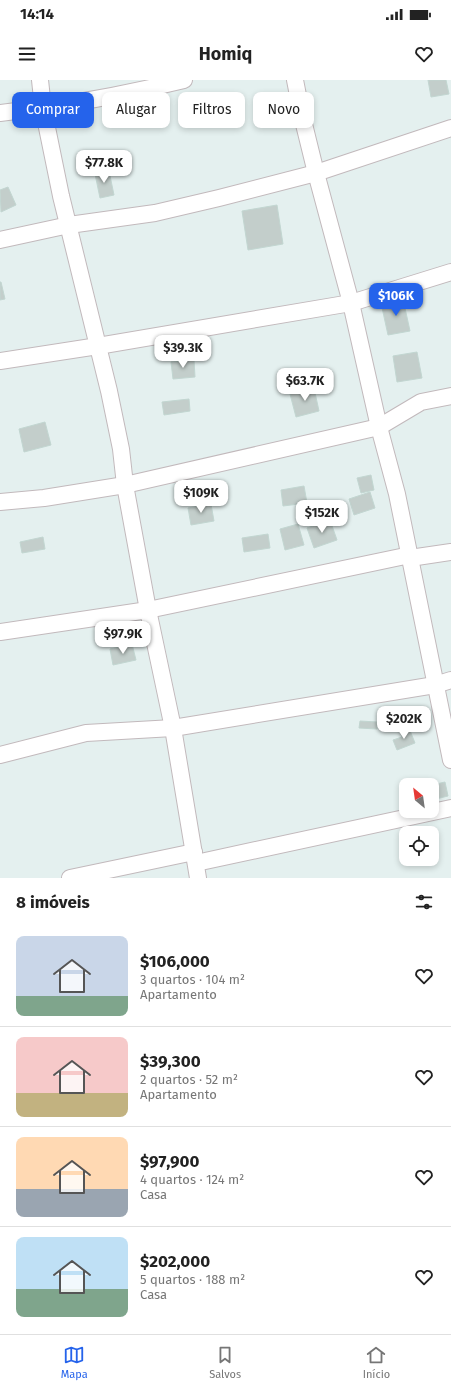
<!DOCTYPE html>
<html lang="pt">
<meta charset="utf-8">
<style>
body{margin:0;font-family:"Fira Sans",sans-serif;background:#f6f6f6;color:#222;height:100vh;display:flex;flex-direction:column;font-size:15px;white-space:nowrap}
*{box-sizing:border-box;margin:0}
p{font-size:13px;color:#767676}
.icon{flex:none;width:22px;height:22px;fill:none;stroke:currentColor;stroke-width:2;stroke-linecap:round;stroke-linejoin:round}
.map{position:relative;height:798px;overflow:hidden}
.panel{display:flex;flex-direction:column;background:#fff;flex:1}
.panel>*{flex:none}
.banner{position:absolute;left:12px;top:12px;width:427px;height:36px;display:flex;gap:8px}
.needle{width:26px;rotate:331deg}
.tools{position:absolute;left:399px;top:698px;display:grid;gap:8px}
.tools a{display:grid;place-items:center;width:40px;height:40px;border-radius:8px;background:#fff;box-shadow:0 2px 6px #0003;font-size:20px}
.price{position:absolute;translate:-50% -34px;padding:0 9px;border-radius:8px;background:#fff;color:#222;font-size:13px;line-height:26px;filter:drop-shadow(0 1px 2px #0008)}
.price::after{content:'';position:absolute;left:50%;top:24px;width:12px;height:9px;margin-left:-6px;background:inherit;clip-path:polygon(0 0,100% 0,50% 100%)}
.price.active{background:#2563eb;color:#fff}
ul{padding:0;list-style:none}
li{display:flex;align-items:center;gap:12px;height:100px;padding:0 16px}
li+li{border-top:1px solid #e0e0e0}
li span{display:grid;place-items:center;flex:none;width:112px;height:80px;border-radius:8px;color:#555}
li>.icon{margin-inline-start:auto}
span .icon{width:48px;height:48px;fill:#fffc;stroke-width:1}
li b{font-size:17px}
h2{display:flex;justify-content:space-between;align-items:center;height:48px;padding:0 16px;font-size:17px}
.tag{padding:0 14px;border-radius:8px;background:#fff;box-shadow:0 2px 6px #0003;font-size:14px;line-height:36px}
.tag.active{background:#2563eb;color:#fff}
.status{display:flex;justify-content:space-between;align-items:center;height:28px;padding:0 20px;background:#fff;direction:ltr}
.status svg{height:11px;fill:currentColor}
header{display:flex;justify-content:space-between;align-items:center;height:52px;padding:0 16px;background:#fff;font-size:18px;font-weight:700}
.tabs{display:flex;justify-content:space-around;align-items:center;height:56px;border-top:1px solid #e0e0e0;background:#fff;font-size:11px;color:#767676}
.tabs a{display:grid;justify-items:center;gap:2px}
.tabs .active{color:#2563eb}
.map>svg:first-child{display:block}
.building{fill:#c3cecb;stroke:#c2d6d1}
.lines{fill:none;stroke-linecap:round;stroke-linejoin:round}
.street-casing{stroke:#c2b9bc;stroke-width:18}
.street{stroke:#fff;stroke-width:16}
</style>
<div class="status"><b>14:14</b><svg viewBox="0 0 49 12"><path d="M0 12V9h3v3zM5 12V6h3v6zM10 12V3h3v9zM15 12V0h3v12zM26 1h20v11H26zM47 4h2v5h-2z"/></svg></div>
<header><svg class="icon" aria-label="menu" viewBox="0 0 24 24"><path d="M4 6h16M4 12h16M4 18h16"/></svg>Homiq<svg class="icon" aria-label="heart" viewBox="0 0 24 24"><path d="M12 20l-8-8c-3-5 5-10 8-4 3-6 11-1 8 4z"/></svg></header>
<div class="map">
<svg width="451" height="798" viewBox="0 0 451 798">
<rect width="100%" height="100%" fill="#e4f0ef"/>
<g class="building">
<polygon points="428,0 446,0 449,14 431,17"/>
<polygon points="109,91 114,115 100,118 95,94"/>
<polygon points="8,107 16,125 1,132 0,110"/>
<polygon points="277,125 283,164 248,170 242,131"/>
<polygon points="0,202 1,202 5,219 0,220"/>
<polygon points="403,219 410,251 388,255 381,223"/>
<polygon points="417,272 422,298 397,302 393,276"/>
<polygon points="194,280 195,297 173,299 171,282"/>
<polygon points="314,308 319,331 296,337 290,314"/>
<polygon points="189,319 190,331 164,335 162,322"/>
<polygon points="45,342 51,365 24,372 19,349"/>
<polygon points="371,395 374,410 361,413 357,398"/>
<polygon points="304,406 307,423 283,426 281,410"/>
<polygon points="370,412 375,428 354,435 349,419"/>
<polygon points="211,424 214,441 191,445 188,428"/>
<polygon points="330,440 337,460 314,468 307,448"/>
<polygon points="298,444 304,465 285,470 280,449"/>
<polygon points="268,454 270,468 244,472 242,458"/>
<polygon points="43,457 45,469 22,473 20,462"/>
<polygon points="132,564 136,580 113,585 110,569"/>
<polygon points="360,641 377,642 377,649 359,648"/>
<polygon points="409,648 415,663 397,670 393,660 402,657 400,651"/>
<polygon points="445,702 448,716 432,720 432,705"/>
</g>
<g class="lines">
<g class="street-casing">
<g id="street">
<polyline points="40,0 43,28 61,116 109,311 121,369 125,405 148,530 173,648 198,798"/>
<polyline points="295,0 302,36 316,93 351,223 379,347 397,414 451,680"/>
<path d="M0,33C62,26 124,15 184,0"/>
<polyline points="0,160 69,145 155,133 219,118 316,93 451,48"/>
<polyline points="0,281 98,266 351,223 451,192"/>
<polyline points="0,422 44,418 125,405 379,347 421,322 451,316"/>
<polyline points="410,478 451,472"/>
<polyline points="0,552 148,530 410,475"/>
<polyline points="0,675 86,653 173,648 435,605 451,600"/>
<polyline points="196,783 451,728"/>
<polyline points="70,798 194,772"/>
</g>
</g>
<use href="#street" class="street"/>
</g>
</svg>
<div class="tools">
<a><svg class="needle" viewBox="-14 -14 28 28"><path d="M0-13l5 13h-10z" fill="#e53935"/><path d="M0 13l5-13h-10z" fill="#767676"/></svg></a>
<a><svg class="icon" aria-label="locate" viewBox="0 0 24 24"><circle cx="12" cy="12" r="6"/><path d="M12 2v4M12 18v4M2 12h4M18 12h4"/></svg></a>
</div>
<b class="price" style="left:104px;top:104px">$77.8K</b>
<b class="price active" style="left:396px;top:237px">$106K</b>
<b class="price" style="left:183px;top:289px">$39.3K</b>
<b class="price" style="left:305px;top:322px">$63.7K</b>
<b class="price" style="left:201px;top:434px">$109K</b>
<b class="price" style="left:322px;top:454px">$152K</b>
<b class="price" style="left:123px;top:575px">$97.9K</b>
<b class="price" style="left:404px;top:660px">$202K</b>
<div class="banner">
<a class="tag active">Comprar</a>
<a class="tag">Alugar</a>
<a class="tag">Filtros</a>
<a class="tag">Novo</a>
</div>
</div>
<section class="panel">
<h2>8 imóveis<svg class="icon" aria-label="filters" viewBox="0 0 24 24"><path d="M4 7h16M4 17h16"/><circle cx="9" cy="7" r="2"/><circle cx="15" cy="17" r="2"/></svg></h2>
<ul>
<li><span style="background:linear-gradient(#c9d6e8 75%,#7fa58c 0)"><svg class="icon" aria-label="home" viewBox="0 0 24 24"><path d="M3 11l9-7 9 7M6 9v11h12V9"/></svg></span><div><b>$106,000</b><p>3 quartos · 104 m²</p><p>Apartamento</p></div><svg class="icon" aria-label="heart" viewBox="0 0 24 24"><path d="M12 20l-8-8c-3-5 5-10 8-4 3-6 11-1 8 4z"/></svg></li>
<li><span style="background:linear-gradient(#f6c9c9 70%,#c2b280 0)"><svg class="icon" aria-label="home" viewBox="0 0 24 24"><path d="M3 11l9-7 9 7M6 9v11h12V9"/></svg></span><div><b>$39,300</b><p>2 quartos · 52 m²</p><p>Apartamento</p></div><svg class="icon" aria-label="heart" viewBox="0 0 24 24"><path d="M12 20l-8-8c-3-5 5-10 8-4 3-6 11-1 8 4z"/></svg></li>
<li><span style="background:linear-gradient(#ffd9b3 65%,#9aa5b1 0)"><svg class="icon" aria-label="home" viewBox="0 0 24 24"><path d="M3 11l9-7 9 7M6 9v11h12V9"/></svg></span><div><b>$97,900</b><p>4 quartos · 124 m²</p><p>Casa</p></div><svg class="icon" aria-label="heart" viewBox="0 0 24 24"><path d="M12 20l-8-8c-3-5 5-10 8-4 3-6 11-1 8 4z"/></svg></li>
<li><span style="background:linear-gradient(#bfe0f5 65%,#7fa58c 0)"><svg class="icon" aria-label="home" viewBox="0 0 24 24"><path d="M3 11l9-7 9 7M6 9v11h12V9"/></svg></span><div><b>$202,000</b><p>5 quartos · 188 m²</p><p>Casa</p></div><svg class="icon" aria-label="heart" viewBox="0 0 24 24"><path d="M12 20l-8-8c-3-5 5-10 8-4 3-6 11-1 8 4z"/></svg></li>
</ul>
</section>
<nav class="tabs">
<a class="active"><svg class="icon" aria-label="map" viewBox="0 0 24 24"><path d="M3 6l6-2 6 2 6-2v14l-6 2-6-2-6 2zM9 4v14M15 6v14"/></svg>Mapa</a>
<a><svg class="icon" aria-label="saved" viewBox="0 0 24 24"><path d="M7 4h10v16l-5-4-5 4z"/></svg>Salvos</a>
<a><svg class="icon" aria-label="home" viewBox="0 0 24 24"><path d="M3 11l9-7 9 7M6 9v11h12V9"/></svg>Início</a>
</nav>
